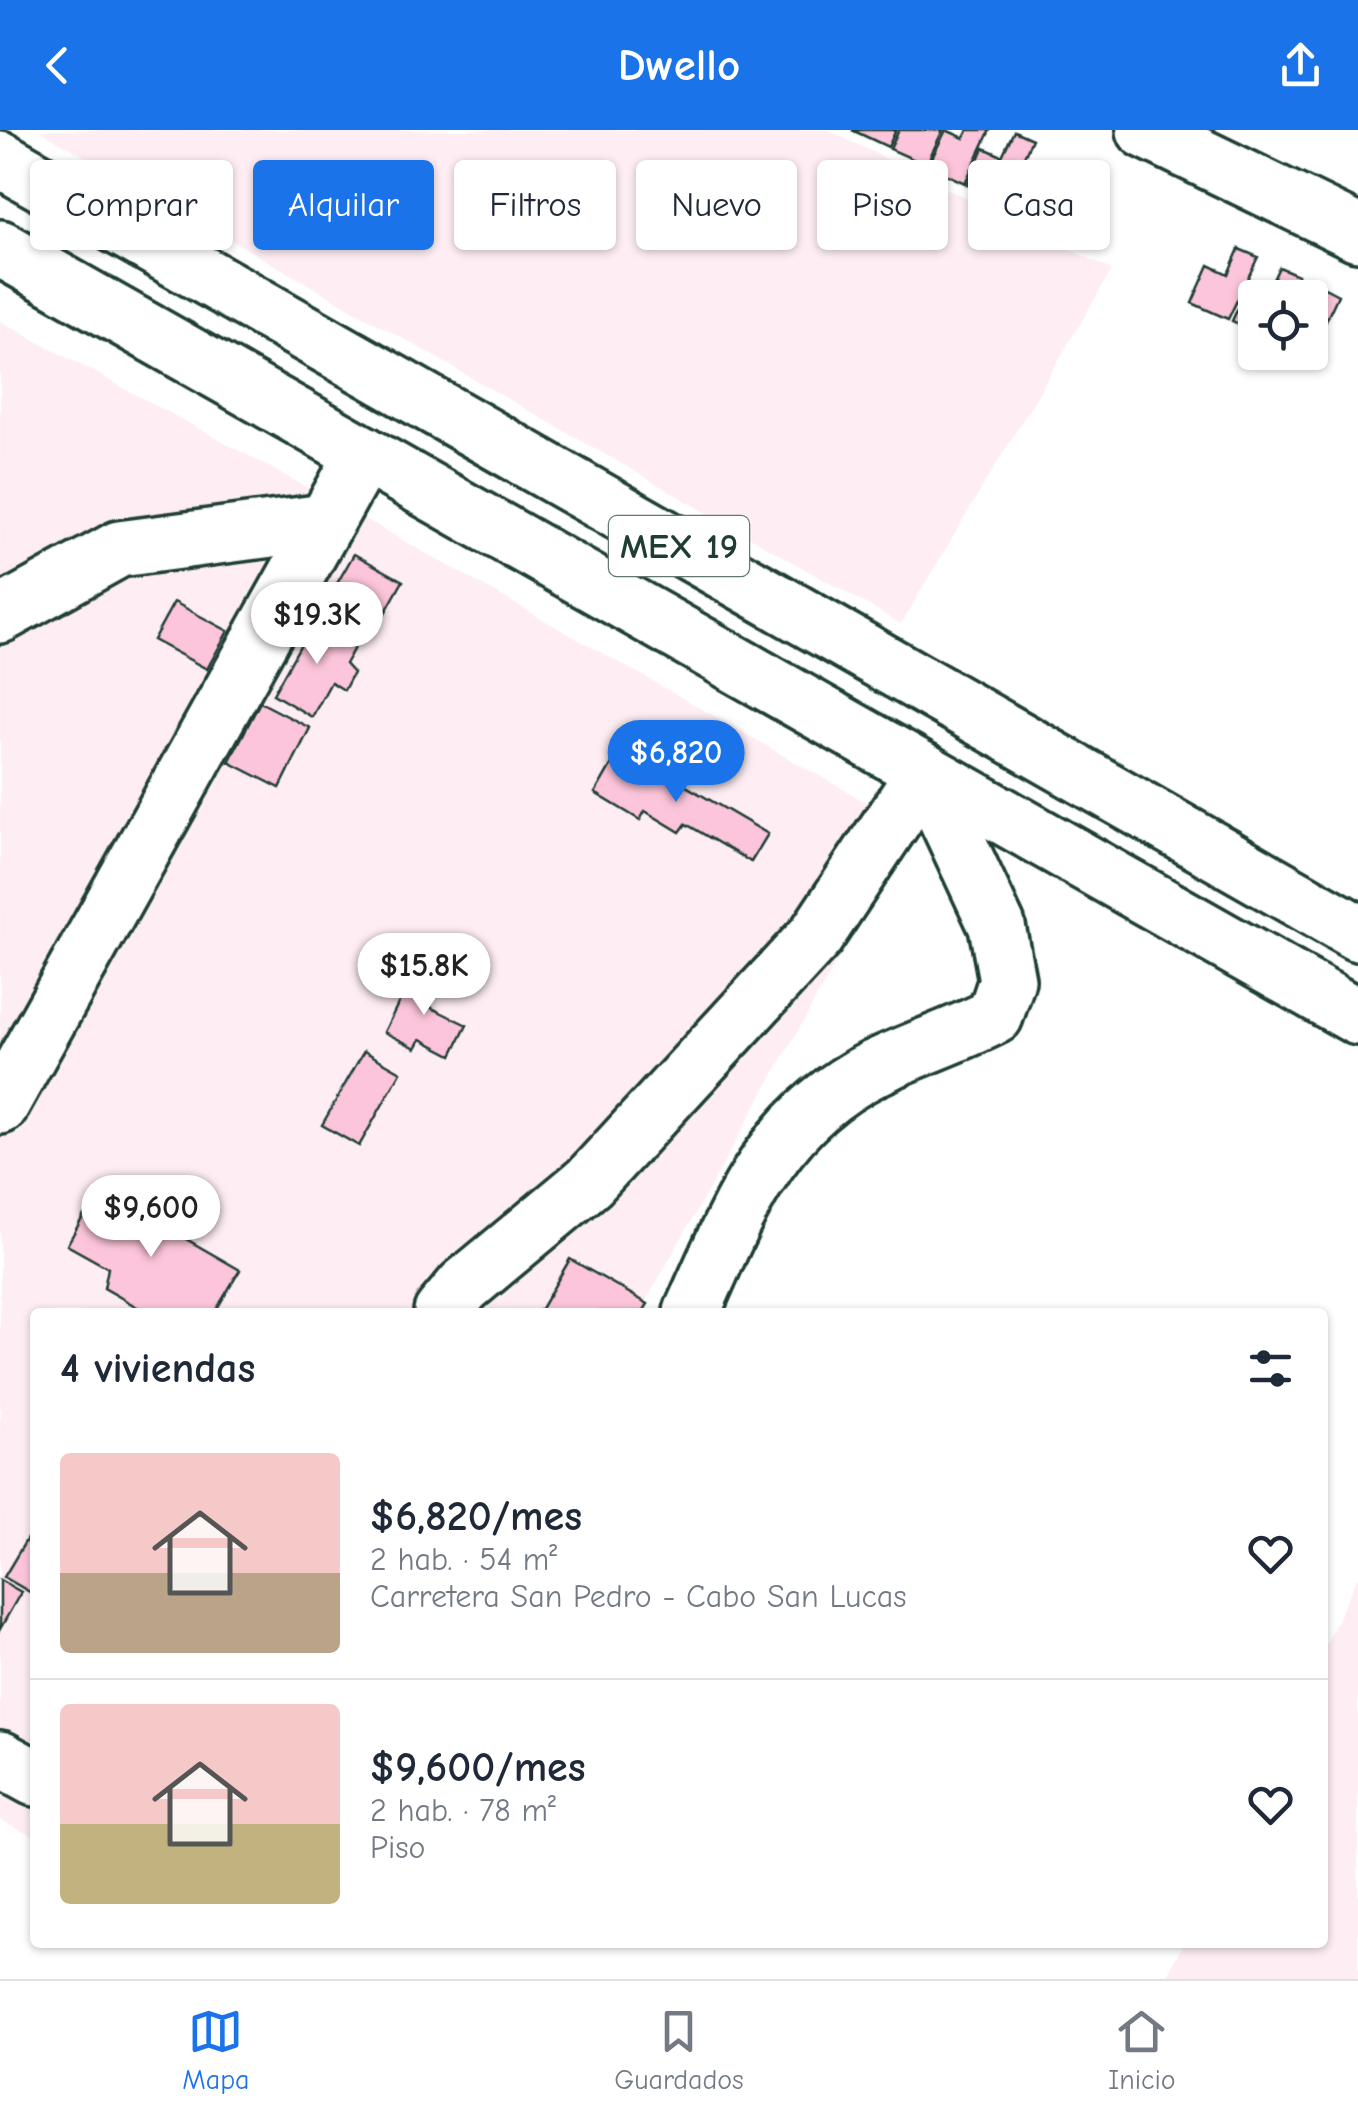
<!DOCTYPE html>
<html lang="es">
<meta charset="utf-8">
<style>
body{margin:0;font-family:"Comic Neue",sans-serif;background:#f6f6f7;color:#1f2937;height:100vh;display:flex;flex-direction:column;font-size:38px;white-space:nowrap}
*{box-sizing:border-box;margin:0}
p{font-size:32px;color:#747a83}
.icon{flex:none;width:55px;height:55px;fill:none;stroke:currentColor;stroke-width:2;stroke-linecap:round;stroke-linejoin:round}
.map{position:relative;flex:1;overflow:hidden}
.details{position:absolute;left:30px;top:1178px;width:1298px;height:640px;display:flex;flex-direction:column;background:#fff;border-radius:10px;box-shadow:0 2px 8px #0004}
.details>*{flex:none}
.top-card{position:absolute;left:30px;top:30px;width:1300px;height:90px;display:flex;gap:20px}
.buttons{position:absolute;left:1238px;top:150px;display:grid;gap:20px}
.buttons a{display:grid;place-items:center;width:90px;height:90px;border-radius:10px;background:#fff;box-shadow:0 2px 8px #0004;font-size:50px}
.price{position:absolute;translate:-50% -85px;padding:0 22px;border-radius:35px;background:#fff;color:#222;font-size:32px;line-height:65px;filter:drop-shadow(0 2px 5px #0008)}
.price::after{content:'';position:absolute;left:50%;top:60px;width:30px;height:22px;margin-left:-15px;background:inherit;clip-path:polygon(0 0,100% 0,50% 100%)}
.price.current{background:#1a73e8;color:#fff}
ul{padding:0;list-style:none}
li{display:flex;align-items:center;gap:30px;height:250px;padding:0 30px}
li+li{border-top:2px solid #e0e1e3}
li span{display:grid;place-items:center;flex:none;width:280px;height:200px;border-radius:10px;color:#555}
li>.icon{margin-inline-start:auto}
span .icon{width:120px;height:120px;fill:#fffc;stroke-width:1}
li b{font-size:42px}
h2{display:flex;justify-content:space-between;align-items:center;height:120px;padding:0 30px;font-size:42px}
.pill{padding:0 35px;border-radius:10px;background:#fff;box-shadow:0 2px 8px #0004;font-size:35px;line-height:90px}
.pill.current{background:#1a73e8;color:#fff}
header{display:flex;justify-content:space-between;align-items:center;height:130px;padding:0 30px;background:#1a73e8;color:#fff;font-size:45px;font-weight:700}
.tab-bar{display:flex;justify-content:space-around;align-items:center;height:140px;border-top:2px solid #e0e1e3;background:#fff;font-size:28px;color:#747a83}
.tab-bar a{display:grid;justify-items:center;gap:5px}
.tab-bar .current{color:#1a73e8}
.map>svg:first-child{display:block}
.built{fill:#feeef4}
.building{fill:#fdc5db;stroke:#1f3d34;stroke-width:2.5}
.lines{fill:none;stroke-linecap:round;stroke-linejoin:round}
.minor-casing{stroke:#1f3d34;stroke-width:62}
.highway-casing{stroke:#1f3d34;stroke-width:62}
.minor{stroke:#fff;stroke-width:55}
.highway{stroke:#fff;stroke-width:55}
.labels{text-anchor:middle;dominant-baseline:central;stroke-width:9;stroke-linejoin:round;paint-order:stroke}
.shield{fill:#fff;stroke:#627771;stroke-width:2.5}
.shield-label{font-size:35px;font-weight:bold;fill:#1f3d34}
</style>
<header><svg class="icon" aria-label="back" viewBox="0 0 24 24"><path d="M15 5l-7 7 7 7"/></svg>Dwello<svg class="icon" aria-label="share" viewBox="0 0 24 24"><path d="M12 15V3M7 8l5-5 5 5M5 13v7h14v-7"/></svg></header>
<div class="map">
<svg width="1358" height="1849" viewBox="0 0 1358 1849">
<rect width="100%" height="100%" fill="#fff"/>
<filter id="ink" filterUnits="userSpaceOnUse"><feTurbulence type="fractalNoise" baseFrequency=".01" numOctaves="2"/><feDisplacementMap in="SourceGraphic" scale="20" xChannelSelector="R" yChannelSelector="G"/><feConvolveMatrix kernelMatrix="1 2 1 2 8 2 1 2 1" color-interpolation-filters="sRGB"/></filter>
<g filter="url(#ink)">
<g class="built">
<polygon points="39,0 828,0 1112,140 901,494"/>
<polygon points="0,191 365,389 912,698 640,1182 35,1182 35,1706 0,1690"/>
<polygon points="1358,1445 1358,1849 1166,1849 1184,1813 1322,1812 1323,1520"/>
</g>
<g class="building">
<polygon points="852,0 896,0 888,17"/>
<polygon points="899,0 943,0 926,35 890,19"/>
<polygon points="946,0 964,8 968,0 990,0 965,53 928,36"/>
<polygon points="1014,1 1032,9 1003,72 967,55 984,18 1002,26"/>
<polygon points="1089,42 1106,50 1077,113 1041,96 1058,59 1077,67"/>
<polygon points="1239,119 1258,127 1228,189 1192,173 1209,135 1228,144"/>
<polygon points="1279,137 1298,145 1287,168 1255,168 1255,202 1232,191 1249,154 1267,162"/>
<polygon points="1321,156 1338,165 1309,227 1299,222 1310,222 1310,179"/>
<polygon points="354,424 403,451 372,506 323,478"/>
<polygon points="174,472 228,501 207,539 153,510"/>
<polygon points="316,487 358,511 345,534 353,543 344,560 331,552 312,587 273,564"/>
<polygon points="260,572 310,598 280,658 229,632"/>
<polygon points="621,618 768,704 751,732 686,694 680,702 645,681 640,690 595,663"/>
<polygon points="414,842 440,855 430,877 467,895 452,925 421,909 416,918 384,902"/>
<polygon points="364,921 401,942 359,1016 322,995"/>
<polygon points="99,1059 240,1140 215,1182 146,1182 104,1158 108,1138 67,1115"/>
<polygon points="570,1129 648,1174 643,1182 539,1182"/>
<polygon points="35,1395 35,1465 4,1447"/>
<polygon points="0,1450 21,1462 0,1499"/>
</g>
<g class="lines">
<g class="minor-casing">
<g id="minor">
<polyline points="1145,0 1358,103"/>
<polyline points="0,485 119,419 325,392"/>
<polyline points="0,976 364,324"/>
<polyline points="442,1182 464,1156 589,1052 816,806 925,642"/>
<path d="M692,1182C737,1082 770,990 875,938C914,919 956,906 995,886L1007,850L997,796L925,642"/>
<polyline points="0,1629 35,1648"/>
</g>
</g>
<g class="highway-casing">
<g id="highway">
<polyline points="0,29 1358,803"/>
<polyline points="0,118 1358,887"/>
</g>
</g>
<use href="#minor" class="minor"/>
<use href="#highway" class="highway"/>
</g>
</g>
<g class="labels">
<rect class="shield" x="609" y="386" width="140" height="60" rx="8"/>
<g class="shield-label">
<text x="679" y="416">MEX 19</text>
</g>
</g>
</svg>
<div class="buttons">
<a><svg class="icon" aria-label="locate" viewBox="0 0 24 24"><circle cx="12" cy="12" r="6"/><path d="M12 2v4M12 18v4M2 12h4M18 12h4"/></svg></a>
</div>
<b class="price" style="left:317px;top:537px">$19.3K</b>
<b class="price current" style="left:676px;top:675px">$6,820</b>
<b class="price" style="left:424px;top:888px">$15.8K</b>
<b class="price" style="left:151px;top:1130px">$9,600</b>
<div class="top-card">
<a class="pill">Comprar</a>
<a class="pill current">Alquilar</a>
<a class="pill">Filtros</a>
<a class="pill">Nuevo</a>
<a class="pill">Piso</a>
<a class="pill">Casa</a>
</div>
<section class="details">
<h2>4 viviendas<svg class="icon" aria-label="filters" viewBox="0 0 24 24"><path d="M4 7h16M4 17h16"/><circle cx="9" cy="7" r="2"/><circle cx="15" cy="17" r="2"/></svg></h2>
<ul>
<li><span style="background:linear-gradient(#f6c9c9 60%,#b9a48a 0)"><svg class="icon" aria-label="home" viewBox="0 0 24 24"><path d="M3 11l9-7 9 7M6 9v11h12V9"/></svg></span><div><b>$6,820/mes</b><p>2 hab. · 54 m²</p><p>Carretera San Pedro - Cabo San Lucas</p></div><svg class="icon" aria-label="heart" viewBox="0 0 24 24"><path d="M12 20l-8-8c-3-5 5-10 8-4 3-6 11-1 8 4z"/></svg></li>
<li><span style="background:linear-gradient(#f6c9c9 60%,#c2b280 0)"><svg class="icon" aria-label="home" viewBox="0 0 24 24"><path d="M3 11l9-7 9 7M6 9v11h12V9"/></svg></span><div><b>$9,600/mes</b><p>2 hab. · 78 m²</p><p>Piso</p></div><svg class="icon" aria-label="heart" viewBox="0 0 24 24"><path d="M12 20l-8-8c-3-5 5-10 8-4 3-6 11-1 8 4z"/></svg></li>
</ul>
</section>
</div>
<nav class="tab-bar">
<a class="current"><svg class="icon" aria-label="map" viewBox="0 0 24 24"><path d="M3 6l6-2 6 2 6-2v14l-6 2-6-2-6 2zM9 4v14M15 6v14"/></svg>Mapa</a>
<a><svg class="icon" aria-label="saved" viewBox="0 0 24 24"><path d="M7 4h10v16l-5-4-5 4z"/></svg>Guardados</a>
<a><svg class="icon" aria-label="home" viewBox="0 0 24 24"><path d="M3 11l9-7 9 7M6 9v11h12V9"/></svg>Inicio</a>
</nav>
